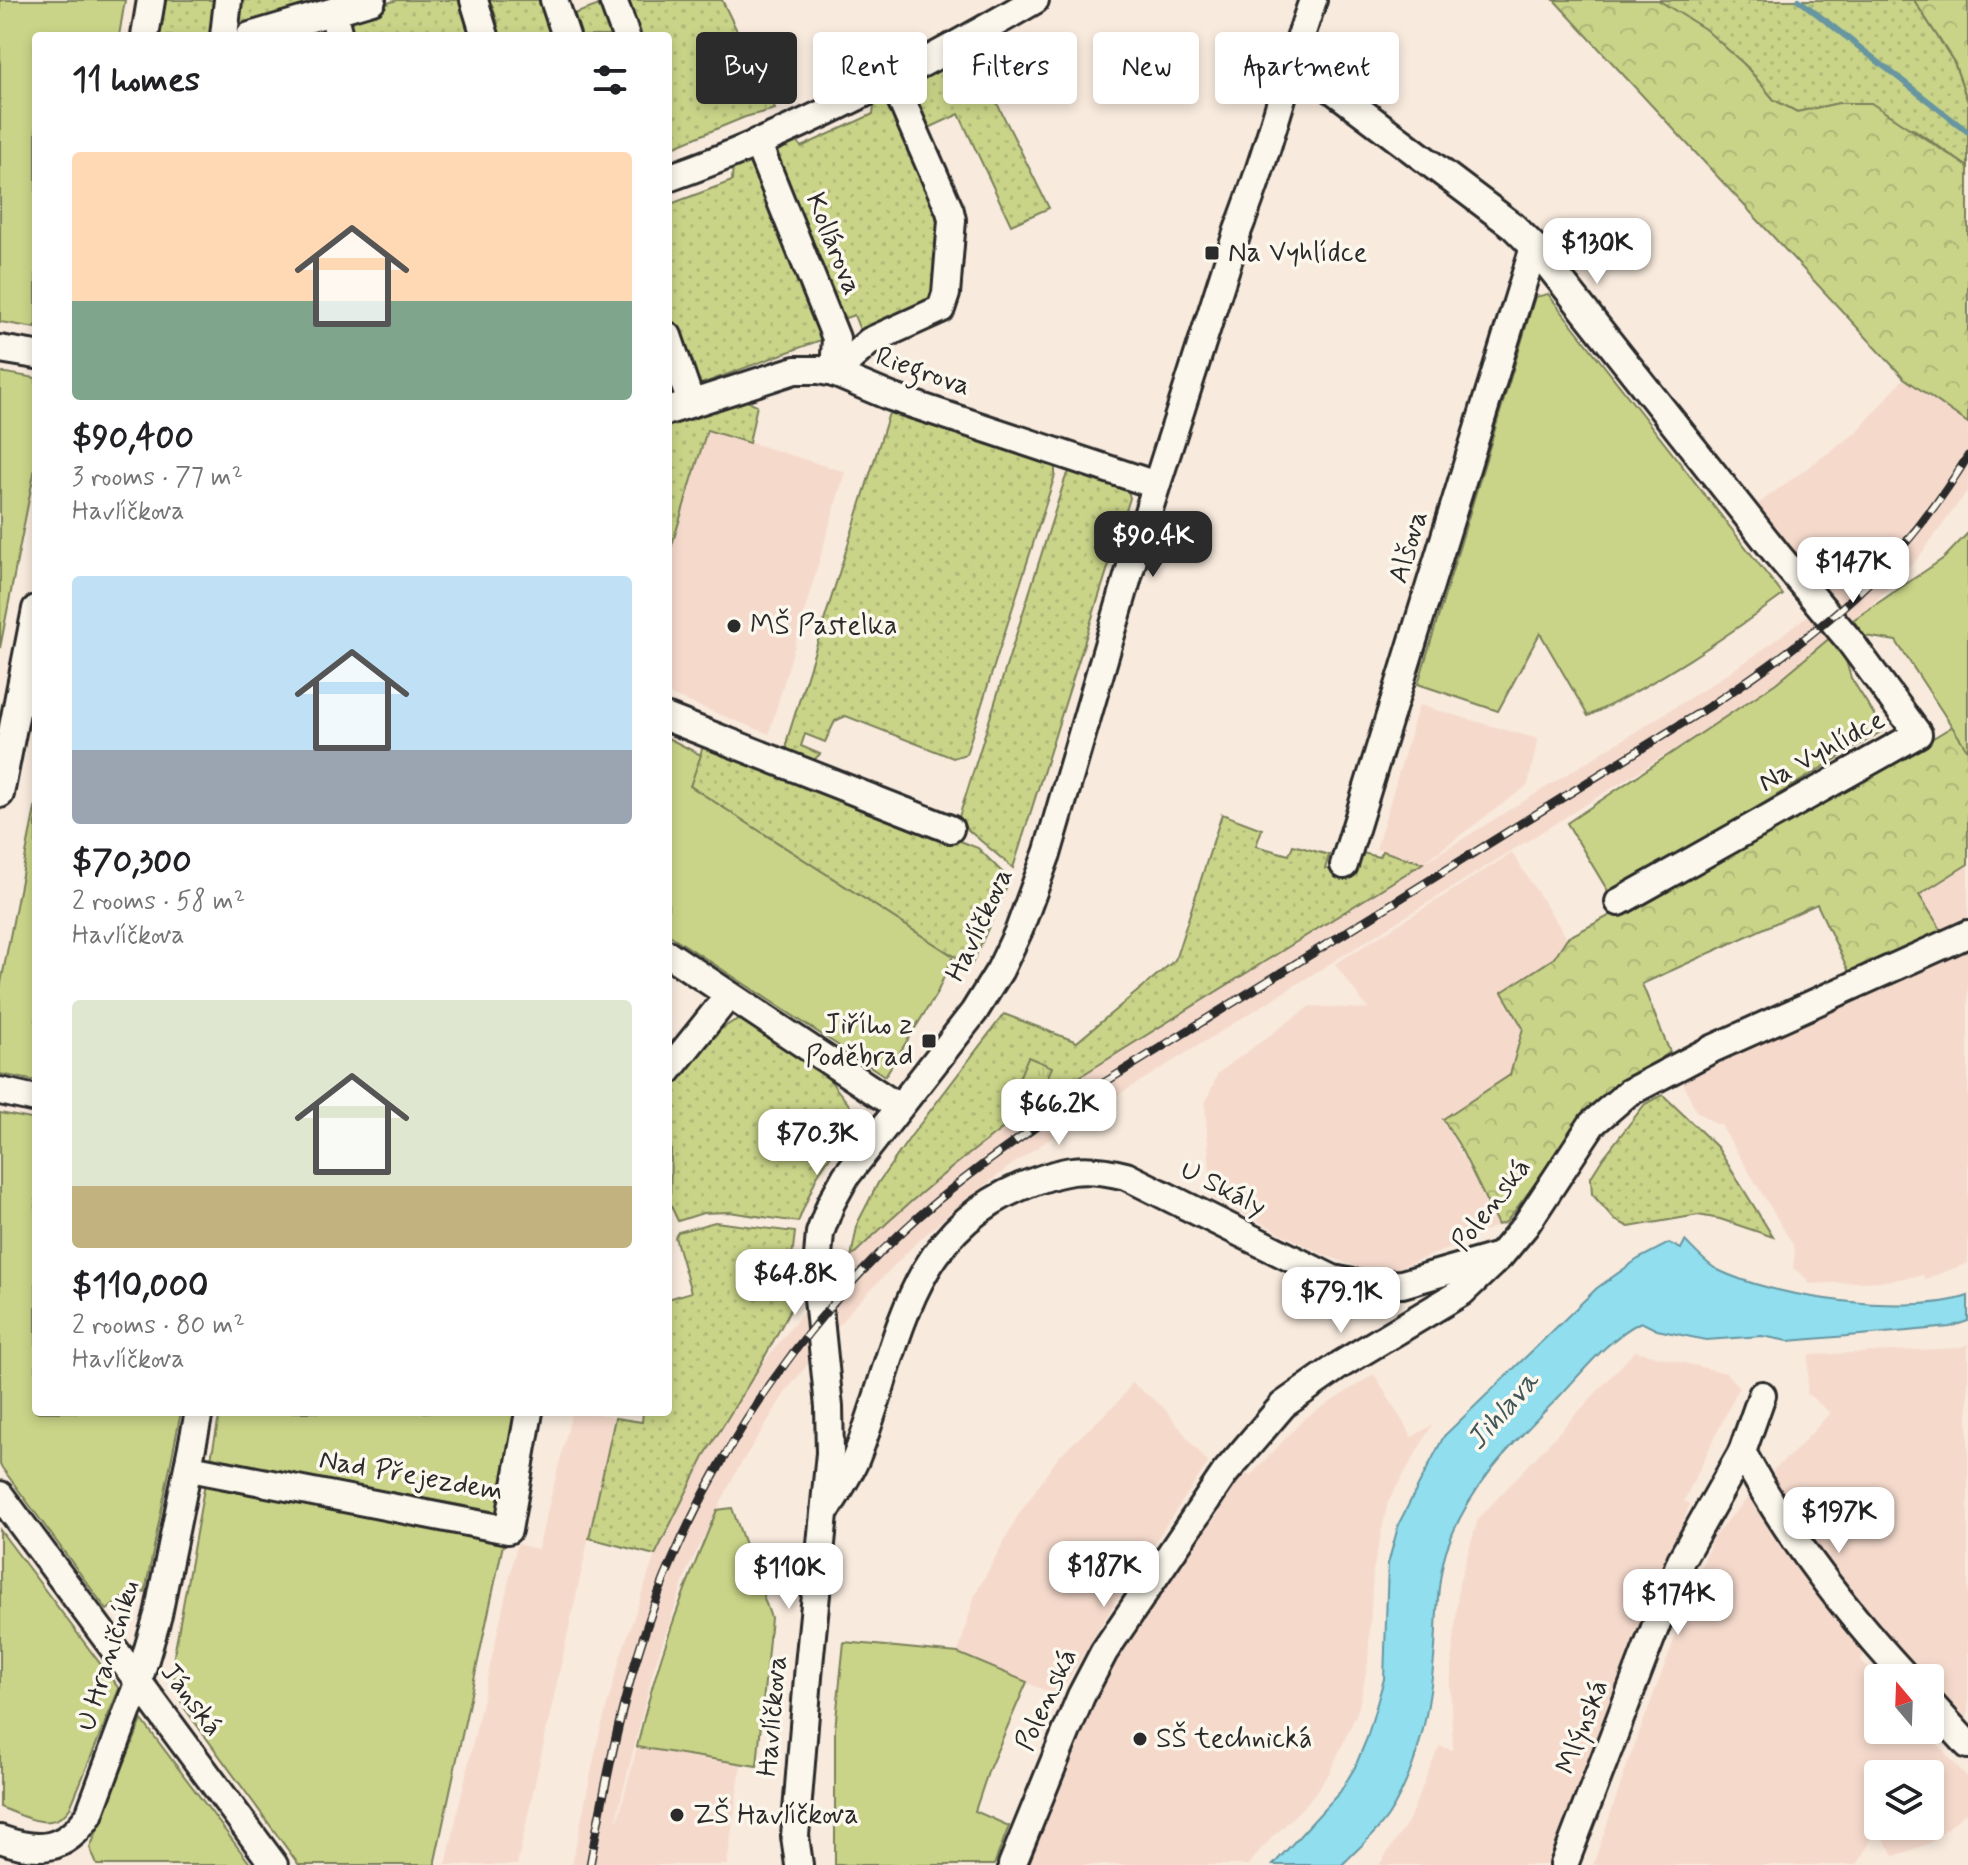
<!DOCTYPE html>
<meta charset="utf-8">
<style>
body{margin:0;font-family:Mynerve,sans-serif;background:#f2f2f2;color:#202124;height:100vh;display:flex;flex-direction:column;font-size:30px;white-space:nowrap}
*{box-sizing:border-box;margin:0}
p{font-size:26px;color:#757577}
.icon{flex:none;width:44px;height:44px;fill:none;stroke:currentColor;stroke-width:2;stroke-linecap:round;stroke-linejoin:round}
.map{position:relative;flex:1;overflow:hidden}
.side{position:absolute;left:32px;top:32px;width:640px;height:1384px;display:flex;flex-direction:column;background:#fff;border-radius:8px;box-shadow:0 4px 12px #0003}
.side>*{flex:none}
.guide{position:absolute;left:696px;top:32px;width:760px;height:72px;display:flex;gap:16px}
.needle{width:52px;rotate:341deg}
.buttons{position:absolute;left:1864px;top:1664px;display:grid;gap:16px}
.buttons a{display:grid;place-items:center;width:80px;height:80px;border-radius:8px;background:#fff;box-shadow:0 4px 12px #0003;font-size:40px}
.price{position:absolute;translate:-50% -68px;padding:0 18px;border-radius:16px;background:#fff;color:#222;font-size:26px;line-height:52px;filter:drop-shadow(0 2px 4px #0008)}
.price::after{content:'';position:absolute;left:50%;top:48px;width:24px;height:18px;margin-left:-12px;background:inherit;clip-path:polygon(0 0,100% 0,50% 100%)}
.price.on{background:#2b2b2b;color:#fff}
ul{padding:0;list-style:none}
li{display:grid;align-content:center;gap:16px;height:424px;padding:0 40px}
li span{display:grid;place-items:center;height:248px;border-radius:8px;color:#555}
li>.icon{margin-inline-start:auto}
span .icon{width:144px;height:144px;fill:#fffc;stroke-width:1}
li b{font-size:34px}
h2{display:flex;justify-content:space-between;align-items:center;height:96px;padding:0 40px;font-size:34px}
.tag{padding:0 28px;border-radius:8px;background:#fff;box-shadow:0 4px 12px #0003;font-size:28px;line-height:72px}
.tag.on{background:#2b2b2b;color:#fff}
.map>svg:first-child{display:block}
.built{fill:#f5dacc;fill-rule:evenodd}
.grass{fill:url(#grass-dots);stroke:#7a805a;stroke-width:2}
.forest{fill:url(#forest-crowns);stroke:#7a805a;stroke-width:2}
.park{fill:url(#park-tufts);stroke:#7a805a;stroke-width:2}
.garden{fill:#c9d488;stroke:#7a805a;stroke-width:2}
.water{fill:#90deee;stroke:#6896a0;stroke-width:2}
.lines{fill:none;stroke-linecap:round;stroke-linejoin:round}
.stream{stroke:#6896a0;stroke-width:6}
.minor-casing{stroke:#2b2b2b;stroke-width:32}
.minor{stroke:#fbf7ec;stroke-width:26}
.rail-casing{stroke:#2b2b2b;stroke-width:9}
.rail{stroke:#fbf7ec;stroke-width:6;stroke-dasharray:18;stroke-linecap:butt}
.poi-dot{fill:#2b2b2b;stroke:#fbf7ec;stroke-width:3}
.labels{text-anchor:middle;dominant-baseline:central;stroke-width:7;stroke-linejoin:round;paint-order:stroke}
.street-label{font-size:28px;fill:#2b2b2b;stroke:#fbf7ec}
.poi-label{font-size:28px;fill:#2b2b2b;stroke:#fbf7ec;text-anchor:start}
.water-label{font-size:30px;font-style:italic;fill:#44585c;stroke:#fbf7ec}
</style>
<div class="map">
<svg width="1968" height="1865" viewBox="0 0 1968 1865">
<defs>
<pattern id="grass-dots" width="8" height="8" patternUnits="userSpaceOnUse" patternTransform="scale(2)"><rect width="8" height="8" fill="#c9d488"/><path d="M2 2h.1M6 6h.1" fill="none" stroke="#adb676" stroke-width="1.8" stroke-linecap="round"/></pattern>
<pattern id="forest-crowns" width="20" height="18" patternUnits="userSpaceOnUse" patternTransform="scale(2)"><rect width="20" height="18" fill="#c9d488"/><path d="M2 6a3 3 0 1 1 6 0M12 15a3 3 0 1 1 6 0" fill="none" stroke="#adb676"/></pattern>
<pattern id="park-tufts" width="24" height="20" patternUnits="userSpaceOnUse" patternTransform="scale(2)"><rect width="24" height="20" fill="#c9d488"/><path d="M3 7l-1-3M5 7V3M7 7l1-3M15 17l-1-3M17 17v-4M19 17l1-3" fill="none" stroke="#adb676"/></pattern>
</defs>
<rect width="100%" height="100%" fill="#f8eadd"/>
<filter id="ink" filterUnits="userSpaceOnUse"><feTurbulence type="fractalNoise" baseFrequency=".0125" numOctaves="2"/><feDisplacementMap in="SourceGraphic" scale="16" xChannelSelector="R" yChannelSelector="G"/><feConvolveMatrix kernelMatrix="1 2 1 2 8 2 1 2 1" color-interpolation-filters="sRGB"/></filter>
<g filter="url(#ink)">
<g class="built">
<polygon points="1904,378 1966,422 1968,420 1968,490 1919,557 1844,633 1778,683 1720,721 1067,1127 1010,1166 949,1214 915,1244 852,1309 787,1390 737,1470 688,1569 654,1668 618,1811 617,1823 637,1747 741,1765 727,1865 572,1865 598,1739 620,1658 655,1555 706,1453 758,1369 825,1285 890,1218 926,1186 988,1137 1047,1097 1701,691 1757,654 1821,605 1755,506 1857,432"/>
<polygon points="707,429 845,472 769,734 668,694 668,558"/>
<polygon points="1419,705 1538,739 1528,785 1423,863 1376,849"/>
<polygon points="1512,853 1567,938 1555,958 1502,992 1523,1028 1510,1075 1443,1119 1498,1225 1442,1251 1379,1275 1324,1255 1212,1198 1211,1187 1216,1176 1210,1173 1205,1104 1218,1073 1310,1006 1368,1009 1335,964"/>
<polygon points="1968,864 1968,920 1944,934 1919,895"/>
<polygon points="1968,950 1968,1263 1925,1279 1923,1275 1885,1281 1809,1284 1807,1279 1793,1268 1795,1250 1792,1243 1720,1124 1716,1124 1696,1111 1681,1078"/>
<polygon points="1968,1344 1968,1725 1930,1684 1930,1678 1925,1678 1854,1602 1778,1499 1773,1470 1796,1450 1830,1413 1807,1393 1809,1355 1959,1348"/>
<polygon points="1635,1351 1726,1373 1739,1387 1684,1501 1690,1504 1548,1865 1379,1865 1407,1824 1439,1746 1453,1750 1450,1686 1459,1583 1478,1519"/>
<polygon points="1374,1374 1412,1437 1432,1425 1388,1502 1373,1571 1368,1662 1363,1688 1358,1710 1330,1772 1308,1802 1261,1849 1249,1865 1025,1865 1085,1718 1101,1687 1195,1541 1216,1517 1244,1472 1250,1476 1304,1419"/>
<polygon points="1132,1383 1162,1406 1208,1463 1124,1588 1058,1696 958,1653 975,1595 1017,1517 1059,1456 1118,1402"/>
<polygon points="572,1412 587,1412 615,1418 517,1865 446,1865 517,1544 538,1549"/>
<path d="M1754,1491L1867,1646L1861,1660L1878,1678V1730H1925L1968,1778V1811L1930,1843L1895,1856L1877,1831L1856,1865H1593L1629,1760L1713,1537ZM1878,1774H1930V1826H1878Z"/>
</g>
<g class="grass">
<polygon points="160,0 222,0 214,36 154,36"/>
<polygon points="232,0 324,0 235,25"/>
<polygon points="397,0 469,0 481,36 345,36 347,18 353,14"/>
<polygon points="479,0 546,0 558,36 492,36 489,27 498,23 492,5 481,7"/>
<polygon points="624,0 722,0 775,109 745,117 673,147 668,133 668,36 636,36"/>
<polygon points="1658,0 1914,0 1954,62 1968,102 1968,167 1915,130 1839,103 1797,112 1774,100 1745,65"/>
<polygon points="608,2 619,36 575,36 568,16"/>
<polygon points="971,49 977,49 984,54 994,71 984,77 1049,208 1011,225 959,114 920,132 907,82"/>
<polygon points="888,94 942,207 939,297 861,333 854,315 834,322 768,148 794,133 801,147 873,114 875,96"/>
<polygon points="750,155 829,337 690,388 668,326 668,205 732,181 733,162"/>
<polygon points="739,397 757,405 749,443 707,430 668,558 668,424"/>
<polygon points="889,413 1055,464 1055,475 966,754 953,758 846,716 835,721 825,742 805,734 801,746 820,754 813,761 791,755 787,748 787,740"/>
<polygon points="1071,469 1127,487 1130,498 1013,868 961,824 959,817 1065,479"/>
<polygon points="704,743 978,848 1010,880 971,966 911,930 690,786"/>
<path d="M1222,814L1262,829L1256,846L1289,855L1293,845L1329,855L1325,869L1351,872L1358,852L1379,857L1382,851L1423,863L1047,1097C977,1145 912,1197 851,1257L858,1222L878,1183L911,1136L1004,1014L1077,1042L1175,960Z"/>
<polygon points="752,1019 824,1073 850,1106 850,1127 817,1176 798,1222 729,1212 703,1213 678,1221 670,1204 671,1147 668,1147 668,1097 675,1079 715,1033 734,1021"/>
<polygon points="1663,1095 1717,1147 1773,1237 1720,1219 1698,1215 1629,1227 1615,1220 1592,1194 1591,1177 1603,1158 1645,1104"/>
<polygon points="715,1222 795,1232 790,1274 794,1303 758,1369 706,1453 655,1555 589,1538 615,1418 642,1422 643,1412 668,1412 668,1299 691,1292 675,1237 678,1232"/>
</g>
<g class="forest">
<polygon points="1554,0 1658,0 1705,29 1745,65 1774,100 1797,112 1839,103 1871,103 1968,167 1968,423 1904,378"/>
<polygon points="1914,0 1968,0 1968,102 1954,62"/>
<polygon points="1968,717 1968,864 1919,895 1944,934 1851,976 1817,904 1642,984 1670,1052 1607,1096 1583,1121 1506,1222 1498,1225 1459,1145 1443,1119 1510,1075 1523,1028 1502,992 1554,958 1567,938 1842,793"/>
</g>
<polygon class="park" points="1028,1057 1052,1067 1040,1095 1016,1085"/>
<g class="garden">
<polygon points="0,0 125,0 119,36 36,36 36,328 0,322"/>
<path d="M1548,294L1783,595C1720,641 1658,683 1588,716L1540,633L1498,711L1418,684L1535,297Z"/>
<polygon points="0,372 36,378 36,463 0,648"/>
<polygon points="1968,533 1968,751 1896,641 1865,636 1853,620 1944,558"/>
<polygon points="1831,637 1844,654 1851,678 1884,730 1611,896 1567,823 1776,683"/>
<polygon points="668,738 701,755 690,786 953,956 937,993 885,1076 668,934"/>
<polygon points="36,803 36,1081 0,1074 0,988"/>
<polygon points="0,1113 36,1120 36,1412 181,1412 145,1592 124,1597 107,1610 0,1465"/>
<polygon points="220,1412 516,1412 497,1512 211,1459"/>
<polygon points="205,1483 504,1540 435,1861 436,1865 299,1865 183,1706 174,1682 173,1661"/>
<path d="M732,1508L771,1618L757,1766L637,1747C656,1662 683,1591 717,1510Z"/>
<path d="M0,1530L119,1689L70,1808C52,1834 23,1816 0,1807Z"/>
<polygon points="844,1642 958,1653 1027,1682 989,1769 975,1811 1009,1826 994,1865 835,1865 835,1729"/>
<polygon points="142,1720 251,1865 97,1865 90,1848"/>
</g>
<path class="water" d="M1685,1241C1695,1251 1706,1264 1718,1270C1774,1298 1908,1316 1968,1296V1321L1950,1327L1908,1331L1788,1341L1762,1336L1706,1340L1657,1330L1641,1322C1608,1338 1581,1374 1556,1400C1510,1446 1467,1488 1446,1551C1437,1582 1437,1616 1435,1648C1430,1706 1420,1766 1388,1816C1376,1834 1356,1850 1342,1865H1273L1340,1792L1355,1767L1367,1738L1384,1679L1388,1564L1399,1523L1444,1436L1597,1288L1638,1259L1669,1243L1681,1249Z"/>
<g class="lines">
<polyline class="stream" points="1799,0 1968,132"/>
<g class="minor-casing">
<g id="minor">
<polyline points="474,0 485,36"/>
<polyline points="554,0 566,36"/>
<polyline points="613,0 626,36"/>
<polyline points="333,12 339,36"/>
<polyline points="145,36 151,0"/>
<polyline points="224,36 228,0"/>
<polyline points="250,36 372,0"/>
<polyline points="1291,64 1329,87 1513,226 1534,247 1777,554 1849,640 1918,734 1619,902"/>
<polyline points="757,142 836,338 834,373"/>
<path d="M668,178C796,133 918,68 1035,0"/>
<polyline points="668,336 691,403"/>
<polyline points="0,349 36,355"/>
<polyline points="834,373 870,341 941,309 946,294 952,220 950,211 892,79"/>
<polyline points="668,411 795,370 819,370 834,373 891,397 1156,485"/>
<polyline points="668,718 950,829"/>
<polyline points="0,794 36,609"/>
<polyline points="1344,865 1534,247"/>
<polyline points="668,954 898,1107"/>
<polyline points="668,1071 729,995"/>
<polyline points="0,1091 36,1099"/>
<path d="M1742,1452C1785,1533 1844,1610 1907,1678"/>
<polyline points="190,1468 508,1530 529,1412"/>
<polyline points="0,1495 274,1865"/>
<path d="M829,1506C838,1491 849,1475 856,1458C898,1355 902,1237 1020,1187C1062,1170 1082,1165 1126,1176L1333,1279L1363,1285L1402,1284L1496,1257"/>
<polyline points="1930,1703 1968,1745"/>
<path d="M0,1839C39,1853 65,1851 89,1815L138,1683L158,1615L199,1412"/>
<path d="M799,1865L795,1836L809,1665L830,1453L829,1407L816,1279L820,1233L831,1203L846,1176L974,1012L1000,970L1019,930L1048,851L1134,556L1238,230C1268,155 1286,76 1313,0"/>
<polyline points="1012,1865 1081,1696 1104,1652 1225,1473 1283,1405 1340,1365 1462,1292 1500,1256 1525,1226 1592,1124 1628,1093 1712,1049 1968,934"/>
<polyline points="1564,1865 1681,1560 1742,1452 1762,1395"/>
</g>
</g>
<use href="#minor" class="minor"/>
<g class="rail-casing">
<path id="rail" d="M590,1865C609,1763 630,1656 672,1561C726,1437 804,1323 904,1230C951,1186 1004,1149 1057,1112L1710,706C1821,632 1897,572 1968,456"/>
</g>
<use href="#rail" class="rail"/>
</g>
</g>
<g class="poi-dot">
<rect x="1204" y="245" width="16" height="16" rx="4"/>
<circle cx="734" cy="626" r="8"/>
<rect x="921" y="1033" width="16" height="16" rx="4"/>
<circle cx="1140" cy="1739" r="8"/>
<circle cx="677" cy="1815" r="8"/>
</g>
<g class="labels">
<g class="street-label">
<text transform="translate(833 244) rotate(68)">Kollárova</text>
<text transform="translate(923 372) rotate(19)">Riegrova</text>
<text transform="translate(1409 547) rotate(-73)">Alšova</text>
<text transform="translate(1822 752) rotate(-29)">Na Vyhlídce</text>
<text transform="translate(980 925) rotate(-65)">Havlíčkova</text>
<text transform="translate(1223 1189) rotate(27)">U Skály</text>
<text transform="translate(1492 1205) rotate(-52)">Polenská</text>
<text transform="translate(411 1476) rotate(10)">Nad Přejezdem</text>
<text transform="translate(109 1656) rotate(-73)">U Hraničníku</text>
<text transform="translate(191 1700) rotate(53)">Jánská</text>
<text transform="translate(1047 1700) rotate(-65)">Polenská</text>
<text transform="translate(773 1716) rotate(-85)">Havlíčkova</text>
<text transform="translate(1583 1727) rotate(-69)">Mlýnská</text>
</g>
<g class="poi-label">
<text x="1228" y="253">Na Vyhlídce</text>
<text x="750" y="626">MŠ Pastelka</text>
<text x="913" y="1025" text-anchor="end">Jiřího z<tspan x="913" dy="32">Poděbrad</tspan></text>
<text x="1156" y="1739">SŠ technická</text>
<text x="693" y="1815">ZŠ Havlíčkova</text>
</g>
<g class="water-label">
<text transform="translate(1503 1411) rotate(-49)">Jihlava</text>
</g>
</g>
</svg>
<div class="buttons">
<a><svg class="needle" viewBox="-14 -14 28 28"><path d="M0-13l5 13h-10z" fill="#e53935"/><path d="M0 13l5-13h-10z" fill="#757577"/></svg></a>
<a><svg class="icon" aria-label="layers" viewBox="0 0 24 24"><path d="M12 4l9 5-9 5-9-5zM3 14l9 5 9-5"/></svg></a>
</div>
<b class="price" style="left:1597px;top:286px">$130K</b>
<b class="price on" style="left:1153px;top:579px">$90.4K</b>
<b class="price" style="left:1853px;top:605px">$147K</b>
<b class="price" style="left:1059px;top:1147px">$66.2K</b>
<b class="price" style="left:817px;top:1177px">$70.3K</b>
<b class="price" style="left:795px;top:1317px">$64.8K</b>
<b class="price" style="left:1341px;top:1335px">$79.1K</b>
<b class="price" style="left:1839px;top:1555px">$197K</b>
<b class="price" style="left:1104px;top:1609px">$187K</b>
<b class="price" style="left:789px;top:1611px">$110K</b>
<b class="price" style="left:1678px;top:1637px">$174K</b>
<div class="guide">
<a class="tag on">Buy</a>
<a class="tag">Rent</a>
<a class="tag">Filters</a>
<a class="tag">New</a>
<a class="tag">Apartment</a>
</div>
<section class="side">
<h2>11 homes<svg class="icon" aria-label="filters" viewBox="0 0 24 24"><path d="M4 7h16M4 17h16"/><circle cx="9" cy="7" r="2"/><circle cx="15" cy="17" r="2"/></svg></h2>
<ul>
<li><span style="background:linear-gradient(#ffd9b3 60%,#7fa58c 0)"><svg class="icon" aria-label="home" viewBox="0 0 24 24"><path d="M3 11l9-7 9 7M6 9v11h12V9"/></svg></span><div><b>$90,400</b><p>3 rooms · 77 m²</p><p>Havlíčkova</p></div></li>
<li><span style="background:linear-gradient(#bfe0f5 70%,#9aa5b1 0)"><svg class="icon" aria-label="home" viewBox="0 0 24 24"><path d="M3 11l9-7 9 7M6 9v11h12V9"/></svg></span><div><b>$70,300</b><p>2 rooms · 58 m²</p><p>Havlíčkova</p></div></li>
<li><span style="background:linear-gradient(#dfe7d0 75%,#c2b280 0)"><svg class="icon" aria-label="home" viewBox="0 0 24 24"><path d="M3 11l9-7 9 7M6 9v11h12V9"/></svg></span><div><b>$110,000</b><p>2 rooms · 80 m²</p><p>Havlíčkova</p></div></li>
</ul>
</section>
</div>
